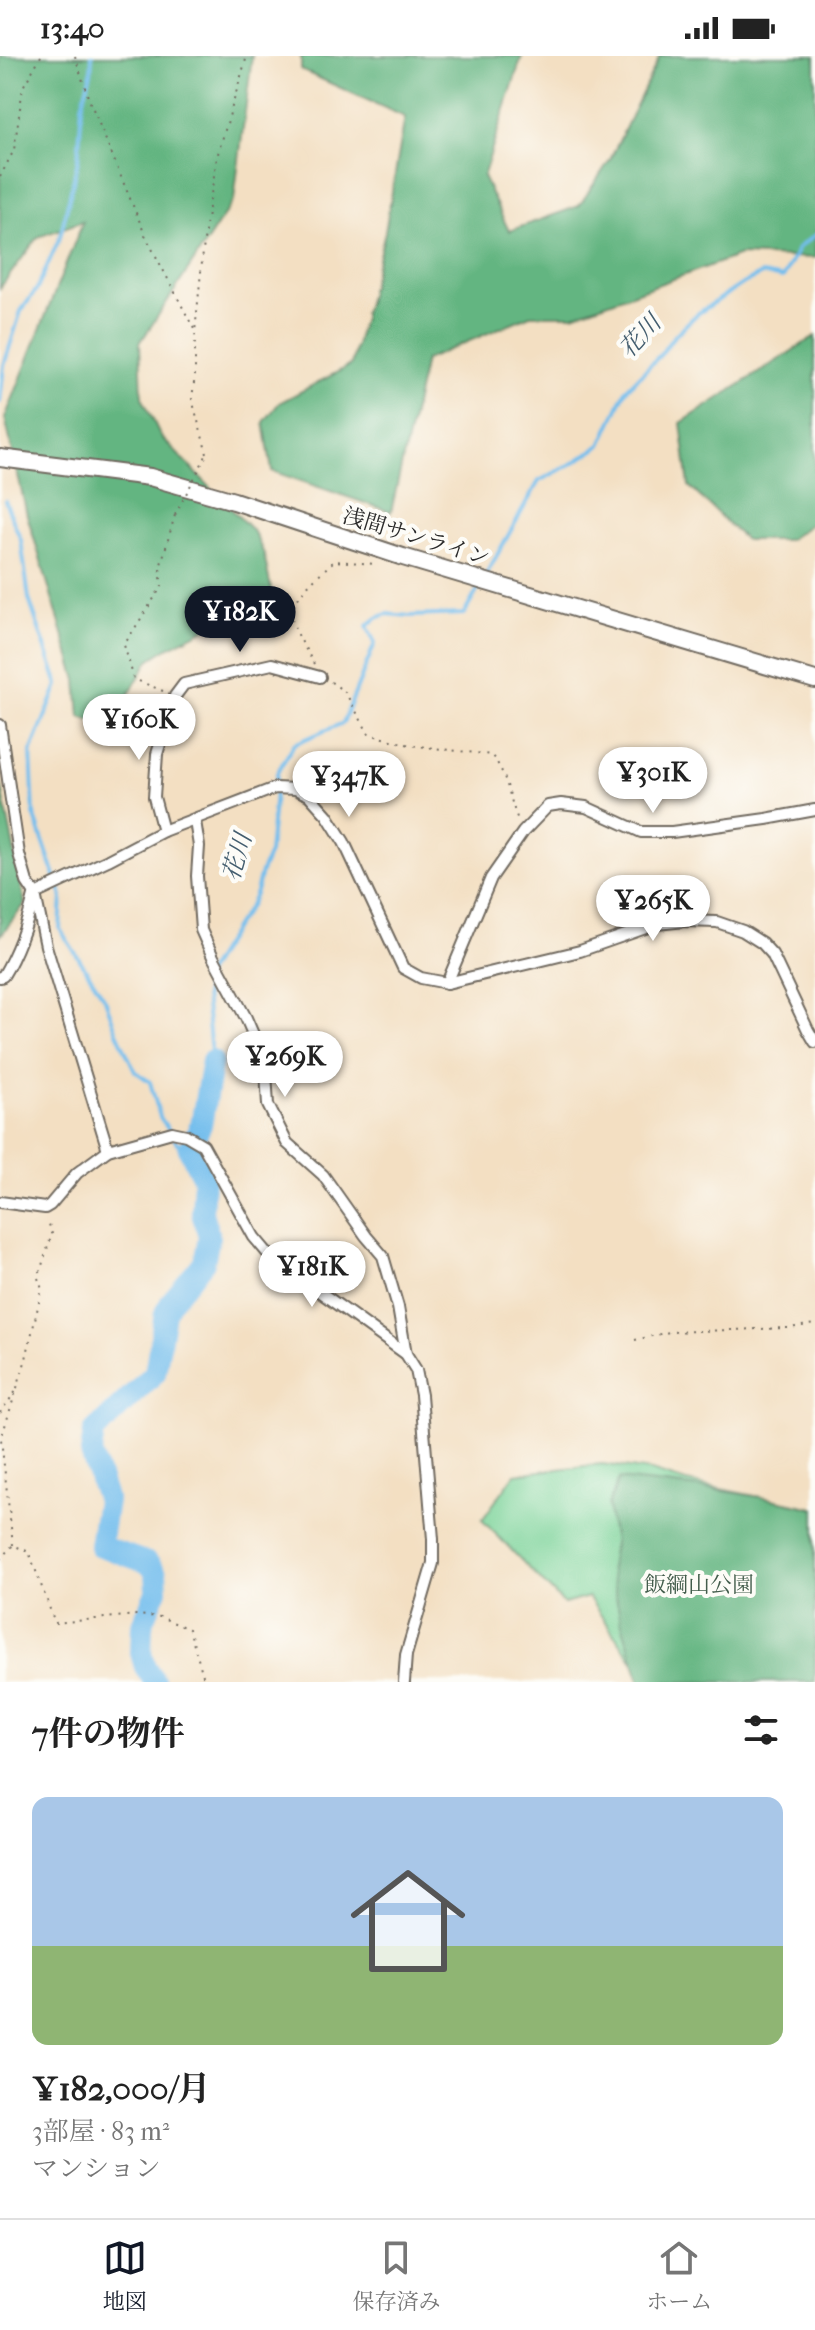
<!DOCTYPE html>
<html lang="ja">
<meta charset="utf-8">
<style>
body{margin:0;font-family:"IM FELL French Canon","Noto Serif JP",serif;background:#f6f6f6;color:#222;height:100vh;display:flex;flex-direction:column;font-size:30px;white-space:nowrap}
*{box-sizing:border-box;margin:0}
p{font-size:26px;color:#767676}
.icon{flex:none;width:44px;height:44px;fill:none;stroke:currentColor;stroke-width:2;stroke-linecap:round;stroke-linejoin:round}
.map{position:relative;height:1626px;overflow:hidden}
.side{display:flex;flex-direction:column;background:#fff;flex:1}
.side>*{flex:none}
.price{position:absolute;translate:-50% -68px;padding:0 18px;border-radius:28px;background:#fff;color:#222;font-size:26px;line-height:52px;filter:drop-shadow(0 2px 4px #0008)}
.price::after{content:'';position:absolute;left:50%;top:48px;width:24px;height:18px;margin-left:-12px;background:inherit;clip-path:polygon(0 0,100% 0,50% 100%)}
.price.on{background:#111827;color:#fff}
ul{padding:0;list-style:none}
li{display:grid;align-content:center;gap:16px;height:424px;padding:0 32px}
li span{display:grid;place-items:center;height:248px;border-radius:16px;color:#555}
li>.icon{margin-inline-start:auto}
span .icon{width:144px;height:144px;fill:#fffc;stroke-width:1}
li b{font-size:34px}
h2{display:flex;justify-content:space-between;align-items:center;height:96px;padding:0 32px;font-size:34px}
.status{display:flex;justify-content:space-between;align-items:center;height:56px;padding:0 40px;background:#fff;direction:ltr}
.status svg{height:22px;fill:currentColor}
.menu{display:flex;justify-content:space-around;align-items:center;height:112px;border-top:2px solid #e0e0e0;background:#fff;font-size:22px;color:#767676}
.menu a{display:grid;justify-items:center;gap:4px}
.menu .on{color:#111827}
.map>svg:first-child{display:block}
.green{fill:#7ad399;stroke:#527f62;stroke-width:2}
.forest{fill:#63b581;stroke:#477056;stroke-width:2}
.lines{fill:none;stroke-linecap:round;stroke-linejoin:round}
.stream{stroke:#73beed;stroke-width:4}
.river{stroke:#73beed;stroke-width:22}
.street-casing{stroke:#716a60;stroke-width:14}
.primary-casing{stroke:#716a60;stroke-width:20}
.path{stroke:#716a60;stroke-width:2;stroke-dasharray:2 6;stroke-linecap:butt}
.street{stroke:#fff;stroke-width:10}
.primary{stroke:#fff;stroke-width:16}
.path-bridge{stroke:#716a60;stroke-width:2;stroke-dasharray:2 6;stroke-linecap:butt}
.labels{text-anchor:middle;dominant-baseline:central;stroke-width:8;stroke-linejoin:round;paint-order:stroke}
.street-label{font-size:22px;fill:#2b2b2b;stroke:#fdfcf7}
.park-label{font-size:22px;fill:#435d4c;stroke:#fdfcf7}
.water-label{font-size:24px;font-style:italic;fill:#445e6f;stroke:#fdfcf7}
</style>
<div class="status"><b>13:40</b><svg viewBox="0 0 49 12"><path d="M0 12V9h3v3zM5 12V6h3v6zM10 12V3h3v9zM15 12V0h3v12zM26 1h20v11H26zM47 4h2v5h-2z"/></svg></div>
<div class="map">
<svg width="815" height="1626" viewBox="0 0 815 1626">
<rect width="100%" height="100%" fill="#fdfcf7"/>
<filter id="ink" filterUnits="userSpaceOnUse"><feTurbulence type="fractalNoise" baseFrequency=".0125" numOctaves="2"/><feDisplacementMap in="SourceGraphic" scale="16" xChannelSelector="R" yChannelSelector="G"/><feConvolveMatrix kernelMatrix="1 2 1 2 8 2 1 2 1" color-interpolation-filters="sRGB"/></filter>
<filter id="wash" filterUnits="userSpaceOnUse"><feTurbulence type="fractalNoise" baseFrequency=".006" numOctaves="4" result="noise"/><feDisplacementMap in="SourceGraphic" scale="32" xChannelSelector="R" yChannelSelector="G"/><feGaussianBlur stdDeviation="1.8" result="paint"/><feColorMatrix in="noise" values="0 0 0 0 0 0 0 0 0 0 0 0 0 0 0 0 0 1.4 0 .05"/><feComposite in="paint" operator="in"/></filter>
<g filter="url(#wash)">
<rect width="100%" height="100%" fill="#f3dfc2"/>
<polygon class="green" points="602,1408 651,1415 686,1426 815,1452 815,1626 645,1622 588,1541 564,1548 482,1464 515,1418"/>
<g class="forest">
<polygon points="0,0 252,0 234,144 140,287 142,341 161,381 254,476 264,498 272,538 166,593 149,604 110,670 80,661 77,624 27,459 5,362 83,165 38,181 0,232"/>
<polygon points="301,0 522,0 483,121 509,175 579,150 610,104 660,0 815,0 815,202 740,199 573,259 530,259 425,304 391,456 272,415 264,366 279,347 351,309 385,176 405,61 301,14"/>
<polygon points="815,280 815,465 788,484 745,484 689,430 681,367"/>
<polygon points="0,722 25,848 0,880"/>
<path d="M619,1423C684,1430 752,1436 815,1453V1626H640L621,1565L610,1512L614,1487L608,1449Z"/>
</g>
<g class="lines">
<g class="stream">
<polyline points="0,346 4,309 21,255 37,233 60,181 78,104 82,49 91,17 92,0"/>
<polyline points="5,445 21,484 29,543 58,629 31,696 34,758 62,841 60,873 105,943 116,974 135,1015 150,1026 160,1061 177,1087 189,1093"/>
<polyline points="484,522 539,425 575,406 601,389 626,334 661,298 673,281 697,258 744,227 762,218 783,222 799,191 815,179"/>
<polyline points="212,1005 205,939 206,918 236,869 250,850 256,836 261,816 269,797 277,717 294,688 343,667 375,587 367,570 377,562 387,558 410,560 464,558 480,530"/>
</g>
<polyline class="river" points="155,1626 145,1611 141,1597 142,1569 157,1534 156,1517 148,1507 100,1490 107,1445 91,1397 94,1376 155,1317 165,1257 171,1246 204,1206 207,1192 209,1180 202,1157 204,1124 189,1093 201,1069 212,1005"/>
</g>
</g>
<g filter="url(#ink)">
<g class="lines">
<g class="street-casing">
<g id="street">
<polyline points="0,669 19,798 27,826 35,838 46,890 108,1094"/>
<polyline points="195,765 199,790 197,820 201,874 213,901 246,962 262,999 266,1016 268,1049 287,1087 323,1119 366,1180 383,1200 398,1251 406,1298"/>
<polyline points="163,775 154,741 157,698 175,640 184,628 272,608 320,621"/>
<polyline points="35,838 108,804 163,775 275,732 295,733 309,739 327,759 344,786 403,912 421,922 447,927 580,895 657,868 685,865 717,866 743,875 762,887 772,898 808,974 815,986"/>
<path d="M0,921L3,920C18,895 27,869 34,840"/>
<polyline points="447,927 491,822 523,776 548,750 561,748 586,751 641,776 672,776 766,763 815,754"/>
<polyline points="0,1146 45,1152 50,1149 77,1117 108,1094 172,1076 186,1079 203,1089 254,1181 270,1200 406,1298 416,1314 421,1339 433,1483 433,1507 406,1599 404,1626"/>
</g>
</g>
<g class="primary-casing">
<polyline id="primary" points="0,402 150,421 234,445 403,501 815,624"/>
</g>
<g class="path">
<polyline points="75,0 88,41 146,181 194,273"/>
<polyline points="0,121 14,94 23,31 41,0"/>
<polyline points="207,398 192,343 195,319 195,276 205,176 217,101 247,0"/>
<path d="M314,608C307,595 298,581 293,567C286,544 319,519 334,505L376,508"/>
<path d="M331,626L345,636L369,678L410,689L491,699C508,718 508,740 518,764"/>
<polyline points="163,635 134,623 124,589 162,530 160,512 175,459"/>
<polyline points="635,1284 669,1276 789,1272 815,1268"/>
<polyline points="0,1357 16,1335"/>
<polyline points="13,1489 1,1383 26,1303 42,1233 38,1222 52,1178 48,1165"/>
<polyline points="0,1503 13,1489 29,1496 55,1567 136,1559 160,1561 189,1573 205,1626"/>
</g>
<use href="#street" class="street"/>
<use href="#primary" class="primary"/>
<polyline class="path-bridge" points="175,459 207,398"/>
</g>
</g>
<g class="labels">
<g class="street-label">
<text transform="translate(416 481) rotate(17)">浅間サンライン</text>
</g>
<g class="park-label">
<text x="699" y="1529">飯綱山公園</text>
</g>
<g class="water-label">
<text transform="translate(640 280) rotate(-47)">花川</text>
<text transform="translate(237 801) rotate(-74)">花川</text>
</g>
</g>
</svg>
<b class="price on" style="left:240px;top:598px">¥182K</b>
<b class="price" style="left:139px;top:706px">¥160K</b>
<b class="price" style="left:653px;top:759px">¥301K</b>
<b class="price" style="left:349px;top:763px">¥347K</b>
<b class="price" style="left:653px;top:887px">¥265K</b>
<b class="price" style="left:285px;top:1043px">¥269K</b>
<b class="price" style="left:312px;top:1253px">¥181K</b>
</div>
<section class="side">
<h2>7件の物件<svg class="icon" aria-label="filters" viewBox="0 0 24 24"><path d="M4 7h16M4 17h16"/><circle cx="9" cy="7" r="2"/><circle cx="15" cy="17" r="2"/></svg></h2>
<ul>
<li><span style="background:linear-gradient(#a9c7e8 60%,#8fb573 0)"><svg class="icon" aria-label="home" viewBox="0 0 24 24"><path d="M3 11l9-7 9 7M6 9v11h12V9"/></svg></span><div><b>¥182,000/月</b><p>3部屋 · 83 m²</p><p>マンション</p></div></li>
</ul>
</section>
<nav class="menu">
<a class="on"><svg class="icon" aria-label="map" viewBox="0 0 24 24"><path d="M3 6l6-2 6 2 6-2v14l-6 2-6-2-6 2zM9 4v14M15 6v14"/></svg>地図</a>
<a><svg class="icon" aria-label="saved" viewBox="0 0 24 24"><path d="M7 4h10v16l-5-4-5 4z"/></svg>保存済み</a>
<a><svg class="icon" aria-label="home" viewBox="0 0 24 24"><path d="M3 11l9-7 9 7M6 9v11h12V9"/></svg>ホーム</a>
</nav>
